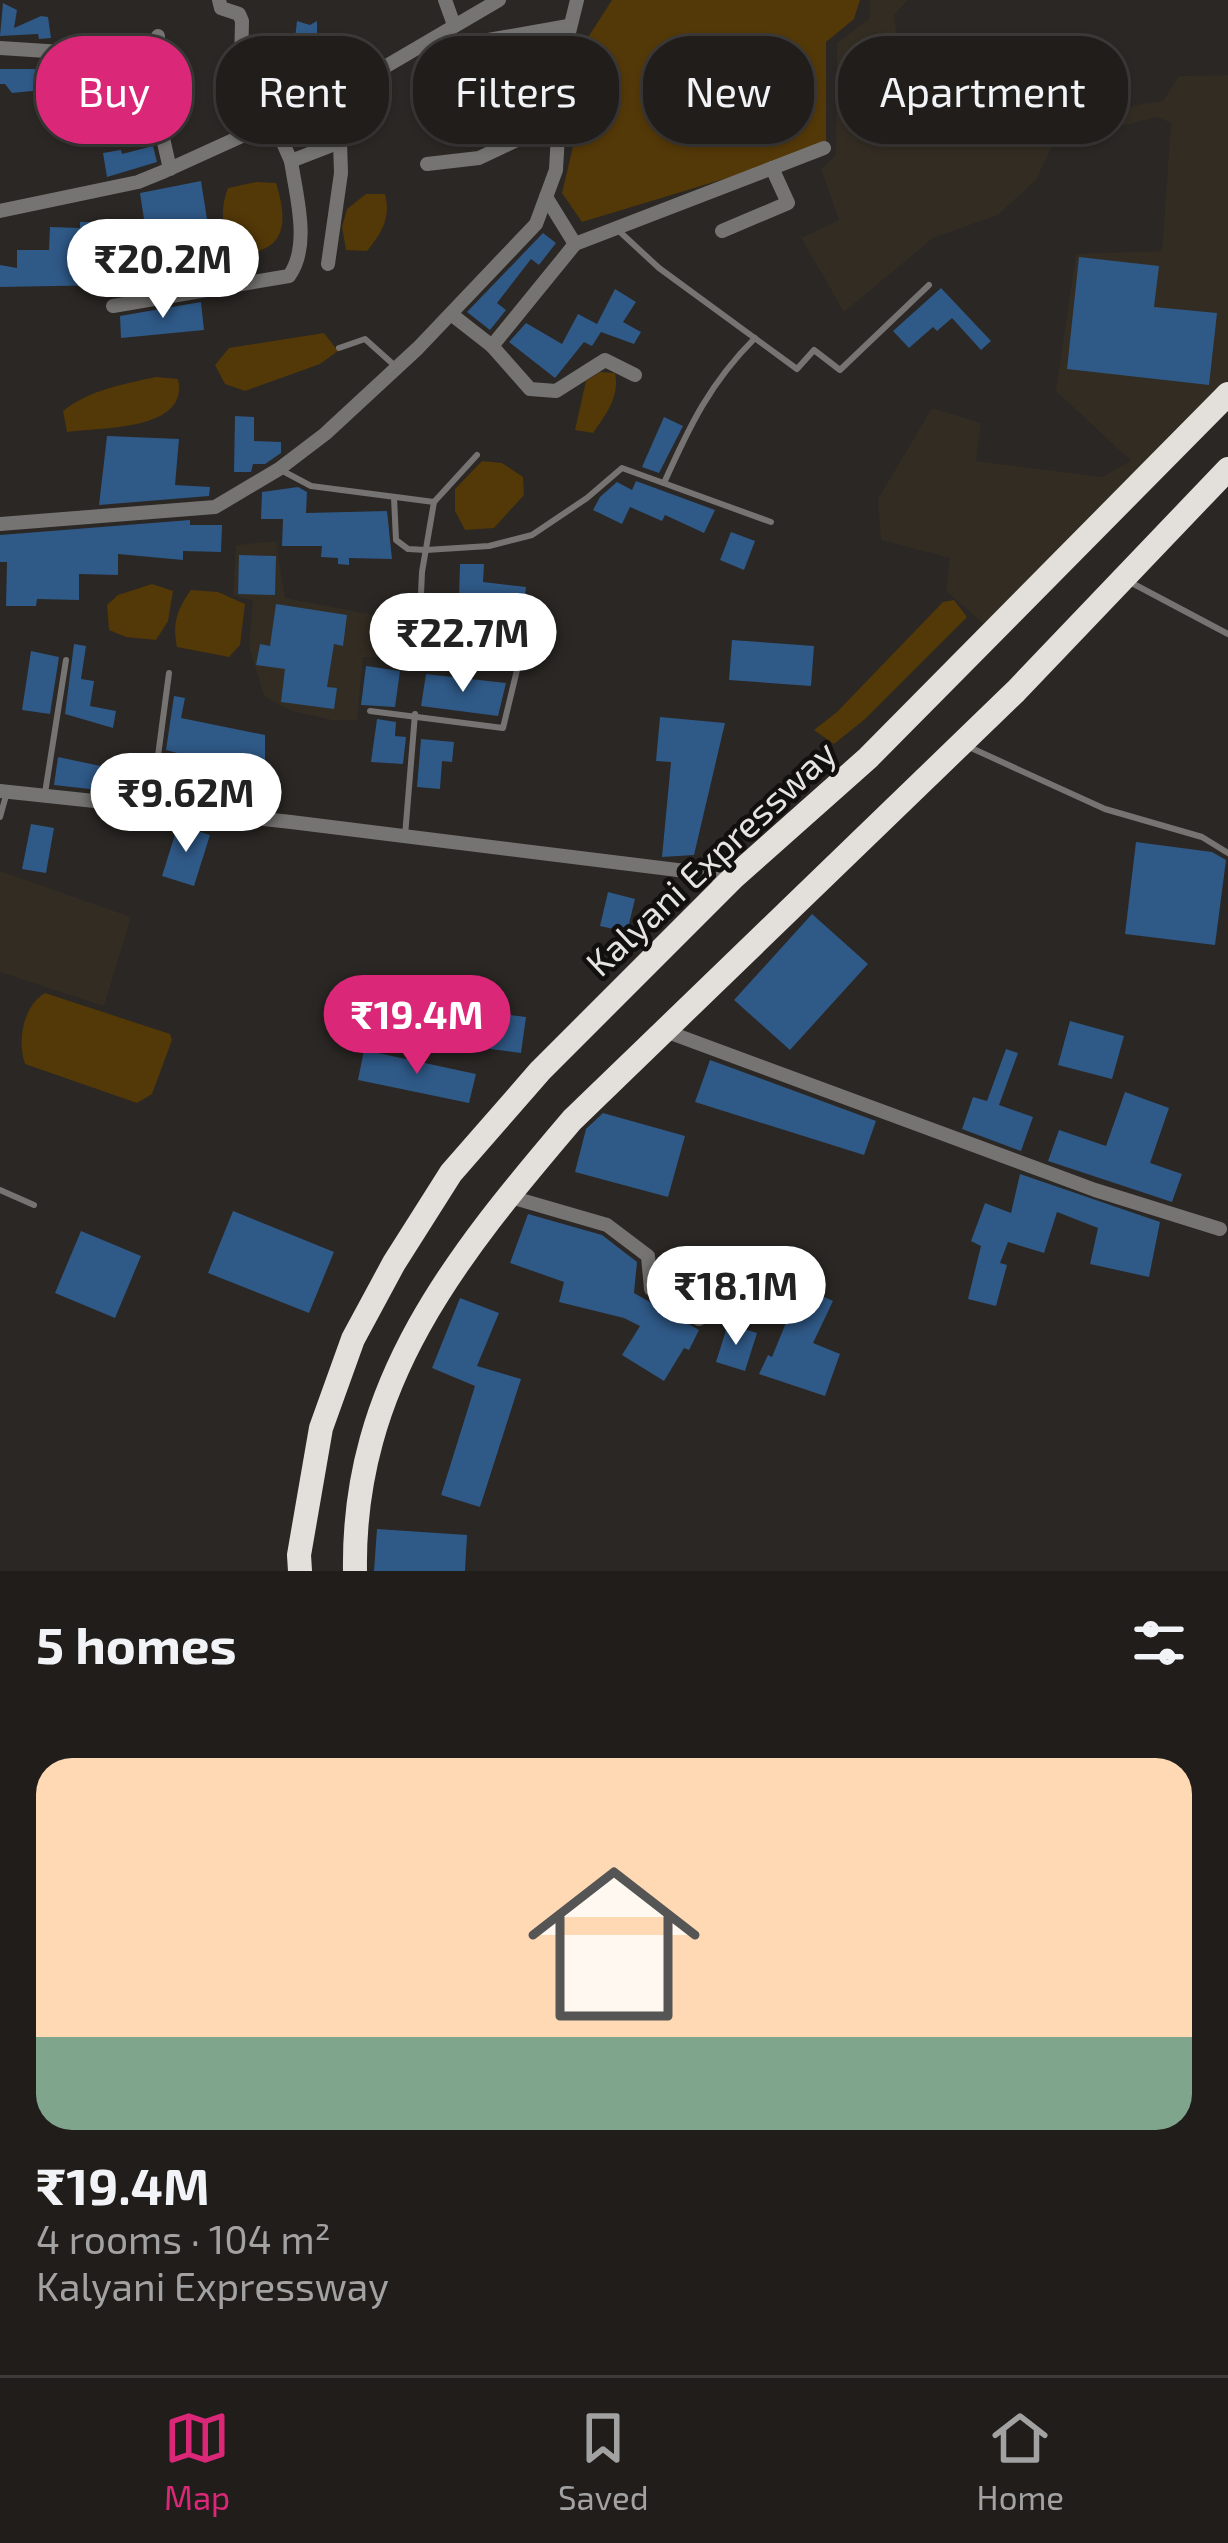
<!DOCTYPE html>
<meta charset="utf-8">
<style>
body{margin:0;font-family:"Exo 2",sans-serif;background:#282624;color:#f1f3f6;height:100vh;display:flex;flex-direction:column;font-size:45px;white-space:nowrap}
*{box-sizing:border-box;margin:0}
p{font-size:39px;color:#a2a2a3}
.icon{flex:none;width:66px;height:66px;fill:none;stroke:currentColor;stroke-width:2;stroke-linecap:round;stroke-linejoin:round}
.map{position:relative;height:1571px;overflow:hidden}
.drawer{display:flex;flex-direction:column;background:#201d1b;flex:1}
.drawer>*{flex:none}
.guide{position:absolute;left:36px;top:36px;width:1158px;height:108px;display:flex;gap:24px}
.price{position:absolute;translate:-50% -102px;padding:0 27px;border-radius:42px;background:#fff;color:#222;font-size:39px;line-height:78px;filter:drop-shadow(0 3px 6px #0008)}
.price::after{content:'';position:absolute;left:50%;top:72px;width:36px;height:27px;margin-left:-18px;background:inherit;clip-path:polygon(0 0,100% 0,50% 100%)}
.price.current{background:#db2777;color:#fff}
ul{padding:0;list-style:none}
li{display:grid;align-content:center;gap:24px;height:636px;padding:0 36px}
li span{display:grid;place-items:center;height:372px;border-radius:36px;color:#555}
li>.icon{margin-inline-start:auto}
span .icon{width:216px;height:216px;fill:#fffc;stroke-width:1}
li b{font-size:51px}
h2{display:flex;justify-content:space-between;align-items:center;height:144px;padding:0 36px;font-size:51px}
.tag{padding:0 42px;border-radius:48px;background:#201d1b;box-shadow:0 3px 9px #0004,0 0 0 3px #3d3b3a;font-size:42px;line-height:108px}
.tag.current{background:#db2777;color:#fff}
.dock{display:flex;justify-content:space-around;align-items:center;height:168px;border-top:3px solid #3d3b3a;background:#201d1b;font-size:33px;color:#a2a2a3}
.dock a{display:grid;justify-items:center;gap:6px}
.dock .current{color:#db2777}
.map>svg:first-child{display:block}
.built{fill:#322c23}
.water{fill:#533808}
.building{fill:#2f5987}
.lines{fill:none;stroke-linecap:round;stroke-linejoin:round}
.lane{stroke:#767472;stroke-width:6}
.street{stroke:#767472;stroke-width:14}
.highway{stroke:#e3e0db;stroke-width:24}
.labels{text-anchor:middle;dominant-baseline:central;stroke-width:9;stroke-linejoin:round;paint-order:stroke}
.street-label{font-size:36px;fill:#e5e4e1;stroke:#12100f}
</style>
<div class="map">
<svg width="1228" height="1571" viewBox="0 0 1228 1571">
<rect width="100%" height="100%" fill="#2a2724"/>
<g class="built">
<polygon points="870,0 908,0 894,15 898,46 925,83 977,86 1052,119 1163,101 1179,76 1228,75 1228,387 993,632 946,591 950,558 881,540 878,499 932,408 981,423 976,461 1102,477 1131,461 1056,391 1076,254 1162,251 1171,123 1157,117 1054,143 1035,181 998,215 933,238 844,312 801,238 839,220 821,169 836,155 837,43 870,18"/>
<polygon points="276,541 285,598 401,620 395,658 363,657 357,720 332,720 291,711 264,696 249,647 253,600 233,596 236,545"/>
<polygon points="0,871 131,917 104,1006 0,972"/>
</g>
<g class="water">
<polygon points="612,0 860,0 854,19 826,42 826,142 747,172 582,222 562,193 579,121 587,39"/>
<path d="M256,182L276,183C290,227 284,255 231,254C223,231 219,210 228,188Z"/>
<path d="M366,194H385C391,218 382,232 367,251L346,250L342,227L347,209Z"/>
<polygon points="324,333 338,351 320,364 245,391 225,384 215,365 229,348"/>
<path d="M600,372L615,373C620,397 606,414 593,433L575,430L586,381Z"/>
<path d="M156,377L178,379C190,431 102,427 67,432L63,411C89,390 124,384 156,377Z"/>
<polygon points="482,461 502,463 523,477 524,495 494,528 465,530 455,511 455,489"/>
<polygon points="152,584 173,591 168,621 156,640 126,637 109,630 107,605 118,595"/>
<path d="M191,590L218,592L245,604L240,645L229,657L177,647C172,624 177,609 191,590Z"/>
<polygon points="954,600 967,617 865,719 834,744 814,730 837,712 943,602"/>
<path d="M45,993L170,1034L172,1040L152,1094L137,1103L25,1064C17,1040 23,1006 45,993Z"/>
</g>
<g class="building">
<polygon points="3,3 17,10 14,28 41,16 48,17 51,38 39,39 38,34 0,36"/>
<polygon points="297,21 310,25 317,21 317,41 310,41 305,67 291,68 289,47 294,47"/>
<polygon points="0,69 44,69 42,90 12,93 5,84 0,84"/>
<polygon points="153,146 157,162 107,177 103,153 121,150 122,154"/>
<polygon points="201,181 213,257 151,266 140,193"/>
<polygon points="80,222 100,222 100,262 144,258 147,289 108,294 108,285 0,287 0,265 17,268 17,250 49,250 50,227 80,228"/>
<polygon points="543,233 556,243 539,265 531,259 497,303 506,310 490,330 467,312"/>
<polygon points="1079,257 1159,266 1154,307 1217,313 1209,385 1067,369"/>
<polygon points="941,288 991,341 981,350 952,318 937,331 933,327 909,348 893,331"/>
<polygon points="615,289 636,302 623,322 641,332 634,344 601,332 592,346 584,342 555,378 509,342 526,323 562,344 578,314 597,324"/>
<polygon points="201,302 204,330 121,338 120,316"/>
<polygon points="235,416 254,417 254,441 281,442 281,453 265,464 253,464 251,472 234,472"/>
<polygon points="664,417 683,426 659,473 642,467"/>
<polygon points="107,436 179,439 175,485 210,487 209,496 99,505"/>
<polygon points="636,481 715,510 704,533 665,515 662,521 630,507 622,524 593,510 600,497 617,482 632,490"/>
<polygon points="298,487 307,492 306,513 387,511 392,559 349,558 349,565 338,564 338,558 321,557 322,546 282,546 283,519 261,519 262,492"/>
<polygon points="190,520 190,525 222,525 221,552 183,551 183,560 118,554 118,575 79,574 79,600 37,599 36,606 6,606 7,562 0,562 0,535"/>
<polygon points="731,532 755,541 744,570 720,560"/>
<polygon points="239,555 276,556 275,595 238,594"/>
<polygon points="460,564 484,564 483,582 526,587 521,631 487,627 490,600 459,598"/>
<polygon points="276,604 347,615 343,646 334,644 327,687 337,688 334,709 281,702 285,669 256,665 260,644 270,646"/>
<polygon points="732,640 814,646 811,686 729,680"/>
<polygon points="74,644 86,646 81,679 94,681 90,706 116,711 113,728 65,714"/>
<polygon points="31,651 59,657 50,714 22,710"/>
<polygon points="366,666 400,671 395,707 361,705"/>
<polygon points="426,674 506,683 498,716 421,706"/>
<polygon points="174,696 185,698 181,718 265,735 265,773 238,769 236,805 223,803 225,772 222,765 166,750"/>
<polygon points="660,717 725,723 694,855 662,857 671,762 656,761"/>
<polygon points="377,719 396,722 395,736 406,737 403,764 371,762"/>
<polygon points="421,739 454,742 452,762 442,761 440,789 417,787"/>
<polygon points="58,757 110,768 107,791 54,785"/>
<polygon points="171,767 210,777 208,802 167,798"/>
<polygon points="31,824 54,828 46,873 22,869"/>
<polygon points="178,825 210,835 194,886 162,876"/>
<polygon points="1136,842 1212,852 1226,860 1215,945 1125,934"/>
<polygon points="608,892 635,899 627,932 600,926"/>
<polygon points="812,914 868,964 790,1050 734,1000"/>
<polygon points="365,996 526,1017 521,1053 360,1032"/>
<polygon points="1070,1021 1124,1036 1112,1079 1058,1065"/>
<polygon points="1006,1049 1018,1053 999,1105 1033,1117 1021,1151 962,1129 973,1097 987,1101"/>
<polygon points="364,1050 476,1074 469,1103 358,1080"/>
<polygon points="710,1060 876,1121 864,1155 695,1102"/>
<polygon points="1125,1092 1169,1108 1150,1163 1182,1174 1172,1202 1048,1161 1059,1130 1106,1146"/>
<polygon points="603,1113 685,1136 668,1197 575,1172 586,1129"/>
<polygon points="1020,1174 1160,1222 1149,1277 1090,1264 1098,1228 1057,1212 1044,1253 1008,1242 1000,1263 1007,1265 996,1306 968,1299 981,1246 971,1241 985,1203 1011,1213"/>
<polygon points="233,1211 334,1252 309,1313 208,1273"/>
<polygon points="528,1214 602,1235 637,1262 634,1293 699,1330 689,1350 684,1348 664,1381 622,1355 640,1326 624,1318 559,1302 564,1282 510,1263"/>
<polygon points="81,1231 141,1256 115,1318 55,1293"/>
<polygon points="716,1249 741,1262 712,1321 706,1310 691,1301"/>
<polygon points="801,1286 833,1301 813,1343 840,1354 825,1396 759,1374 768,1355 772,1357"/>
<polygon points="460,1298 499,1313 477,1366 521,1379 480,1507 441,1495 475,1386 432,1368"/>
<polygon points="728,1324 757,1333 745,1371 716,1362"/>
<polygon points="377,1529 467,1535 465,1571 374,1571"/>
</g>
<g class="lines">
<g class="lane">
<polyline points="619,231 659,268 797,369 814,350 840,370 929,285"/>
<polyline points="339,348 365,339 394,365"/>
<polyline points="279,469 311,486 434,502 477,455"/>
<path d="M664,483C690,425 710,383 755,338"/>
<polyline points="394,497 396,540 408,549 426,550 489,546 532,535 587,498 622,468 771,522"/>
<polyline points="1128,581 1228,634"/>
<polyline points="419,638 422,572 434,502"/>
<polyline points="169,673 158,756 218,771 214,814"/>
<polyline points="370,711 503,728 517,670"/>
<polyline points="969,747 1105,809 1202,837 1228,853"/>
<polyline points="45,793 66,660"/>
<polyline points="0,817 7,792"/>
<polyline points="405,836 415,714"/>
<polyline points="0,1190 34,1205"/>
</g>
<g class="street">
<polyline points="219,0 221,8 239,14 242,21 240,110 244,133"/>
<polyline points="445,0 454,25"/>
<polyline points="158,36 160,125 170,169"/>
<polyline points="477,42 568,26"/>
<polyline points="0,48 93,54 96,63"/>
<polyline points="273,120 291,161"/>
<polyline points="427,164 479,158 559,120"/>
<polyline points="546,197 575,244"/>
<polyline points="0,211 138,182 165,171 354,85 499,0"/>
<polyline points="722,231 788,203 772,168"/>
<polyline points="328,264 341,173 340,142"/>
<path d="M113,306L289,276C311,246 296,195 291,161L340,142L342,91"/>
<polyline points="451,314 492,346 530,389 556,391 605,360 635,375"/>
<polyline points="492,346 575,244 824,148"/>
<polyline points="0,524 215,507 279,469 325,434 418,348 536,224 556,170 562,61 577,0"/>
<polyline points="0,791 291,822 734,877"/>
<polyline points="665,1031 1095,1190 1220,1229"/>
<polyline points="507,1196 607,1225 648,1256 651,1289 699,1319"/>
</g>
<g class="highway">
<polyline points="300,1571 299,1555 321,1428 353,1339 394,1263 451,1173 540,1071 734,877 868,758 1228,394"/>
<path d="M355,1571C352,1383 457,1255 572,1120L1016,691L1228,469"/>
</g>
</g>
<g class="labels">
<g class="street-label">
<text transform="translate(710 857) rotate(-43)">Kalyani Expressway</text>
</g>
</g>
</svg>
<b class="price" style="left:163px;top:321px">₹20.2M</b>
<b class="price" style="left:463px;top:695px">₹22.7M</b>
<b class="price" style="left:186px;top:855px">₹9.62M</b>
<b class="price current" style="left:417px;top:1077px">₹19.4M</b>
<b class="price" style="left:736px;top:1348px">₹18.1M</b>
<div class="guide">
<a class="tag current">Buy</a>
<a class="tag">Rent</a>
<a class="tag">Filters</a>
<a class="tag">New</a>
<a class="tag">Apartment</a>
</div>
</div>
<section class="drawer">
<h2>5 homes<svg class="icon" aria-label="filters" viewBox="0 0 24 24"><path d="M4 7h16M4 17h16"/><circle cx="9" cy="7" r="2"/><circle cx="15" cy="17" r="2"/></svg></h2>
<ul>
<li><span style="background:linear-gradient(#ffd9b3 75%,#7fa58c 0)"><svg class="icon" aria-label="home" viewBox="0 0 24 24"><path d="M3 11l9-7 9 7M6 9v11h12V9"/></svg></span><div><b>₹19.4M</b><p>4 rooms · 104 m²</p><p>Kalyani Expressway</p></div></li>
</ul>
</section>
<nav class="dock">
<a class="current"><svg class="icon" aria-label="map" viewBox="0 0 24 24"><path d="M3 6l6-2 6 2 6-2v14l-6 2-6-2-6 2zM9 4v14M15 6v14"/></svg>Map</a>
<a><svg class="icon" aria-label="saved" viewBox="0 0 24 24"><path d="M7 4h10v16l-5-4-5 4z"/></svg>Saved</a>
<a><svg class="icon" aria-label="home" viewBox="0 0 24 24"><path d="M3 11l9-7 9 7M6 9v11h12V9"/></svg>Home</a>
</nav>
